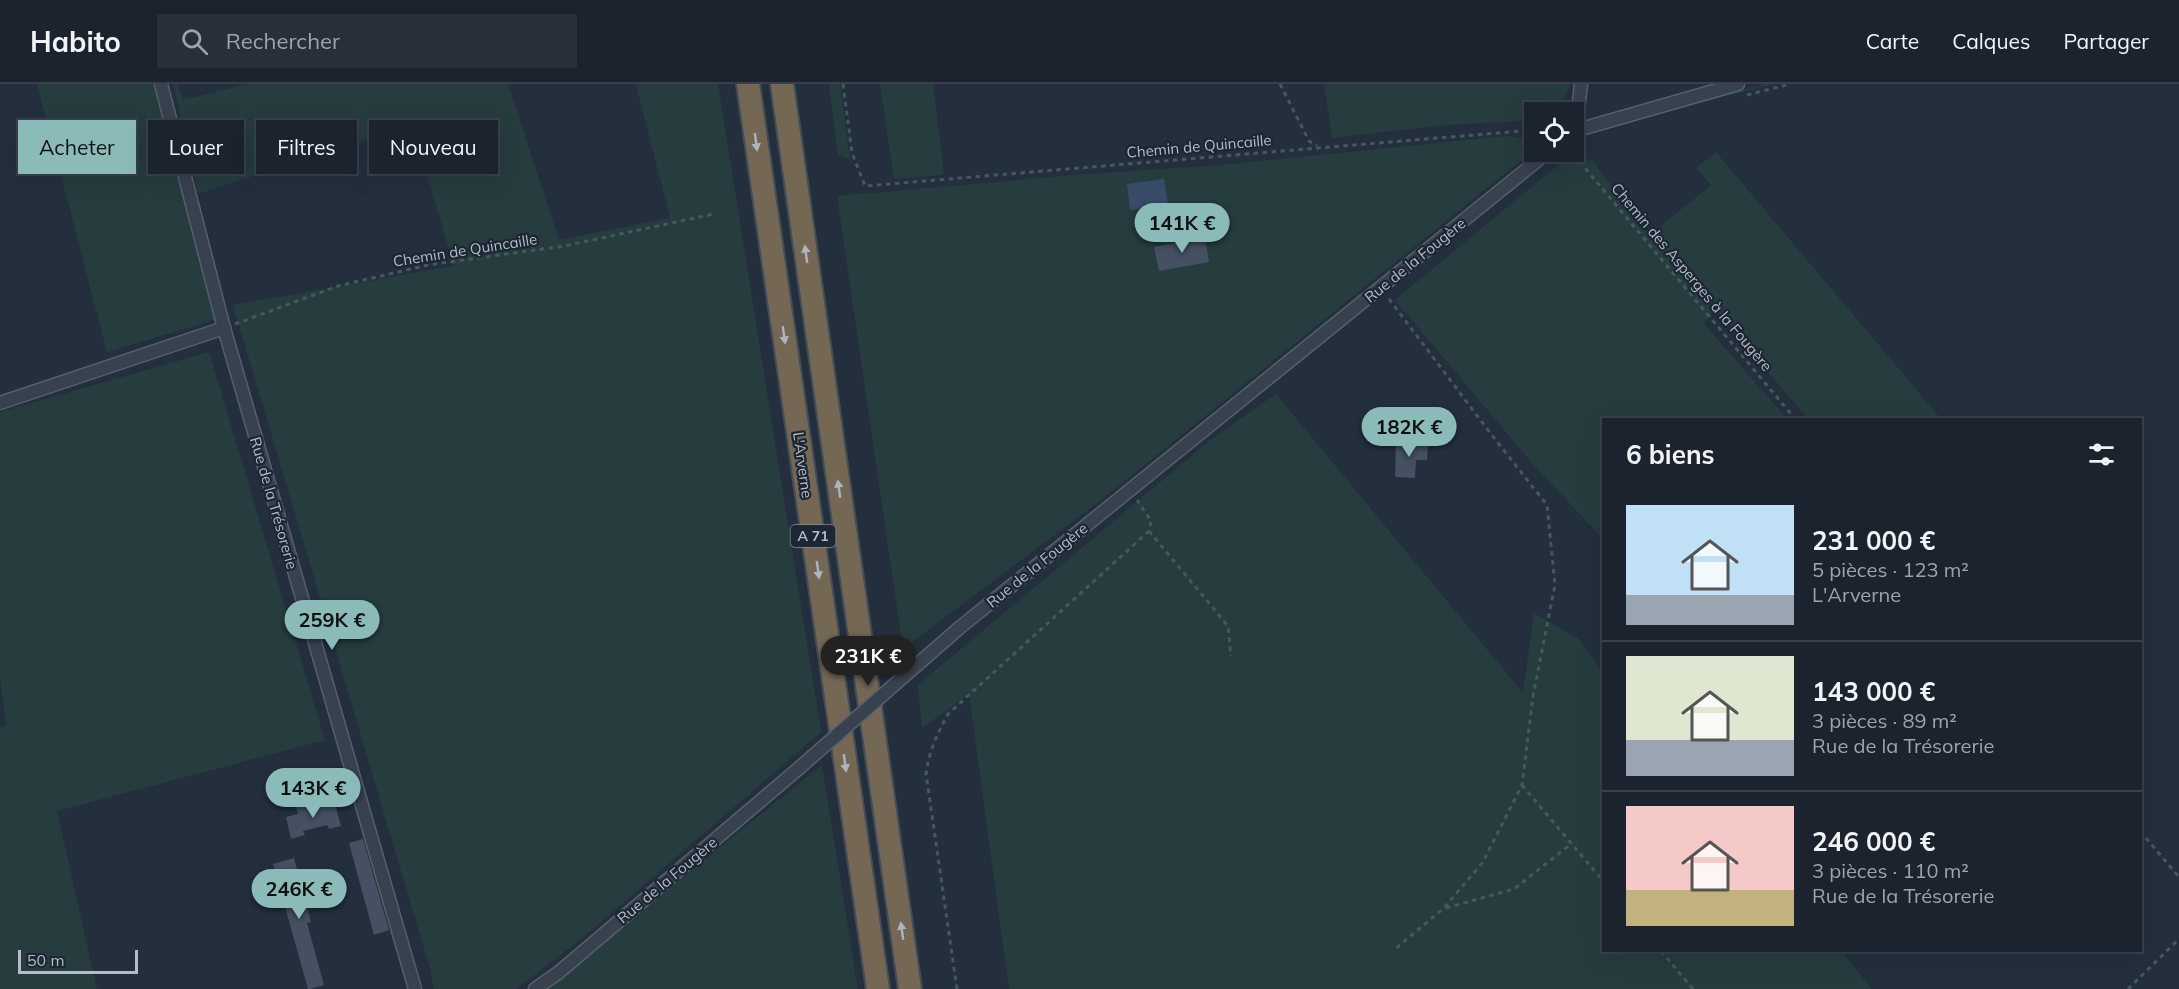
<!DOCTYPE html>
<html lang="fr">
<meta charset="utf-8">
<style>
body{margin:0;font-family:Mulish,sans-serif;background:#282f3a;color:#f1f3f6;height:100vh;display:flex;flex-direction:column;font-size:22px;white-space:nowrap}
*{box-sizing:border-box;margin:0}
p{font-size:20px;color:#a0a4aa}
.icon{flex:none;width:33px;height:33px;fill:none;stroke:currentColor;stroke-width:2;stroke-linecap:round;stroke-linejoin:round}
.map{position:relative;flex:1;overflow:hidden}
.sheet{position:absolute;left:1602px;top:334px;width:540px;height:534px;display:flex;flex-direction:column;background:#1b232e;border-radius:0px;box-shadow:0 6px 24px #0002,0 0 0 2px #39404a}
.sheet>*{flex:none}
.top-card{position:absolute;left:18px;top:36px;width:570px;height:54px;display:flex;gap:12px}
.tools{position:absolute;left:1524px;top:18px;display:grid;gap:12px}
.tools a{display:grid;place-items:center;width:60px;height:60px;border-radius:0px;background:#1b232e;box-shadow:0 6px 24px #0002,0 0 0 2px #39404a;font-size:30px}
.scale{position:absolute;left:18px;bottom:15px;width:120px;box-sizing:border-box;padding-left:6px;border:3px solid #b4bcc9;border-top:0;font-size:16px;line-height:21px;white-space:nowrap;color:#b4bcc9;-webkit-text-stroke:4px #1d2633;paint-order:stroke}
.price{position:absolute;translate:-50% -51px;padding:0 14px;border-radius:21px;background:#8bbbb9;color:#111;font-size:20px;line-height:39px;filter:drop-shadow(0 2px 3px #0008)}
.price::after{content:'';position:absolute;left:50%;top:36px;width:18px;height:14px;margin-left:-9px;background:inherit;clip-path:polygon(0 0,100% 0,50% 100%)}
.price.current{background:#222;color:#fff}
ul{padding:0;list-style:none}
li{display:flex;align-items:center;gap:18px;height:150px;padding:0 24px}
li+li{border-top:2px solid #39404a}
li span{display:grid;place-items:center;flex:none;width:168px;height:120px;border-radius:0px;color:#555}
li>.icon{margin-inline-start:auto}
span .icon{width:72px;height:72px;fill:#fffc;stroke-width:1}
li b{font-size:26px}
h2{display:flex;justify-content:space-between;align-items:center;height:72px;padding:0 24px;font-size:26px}
.chip{padding:0 21px;border-radius:0px;background:#1b232e;box-shadow:0 6px 24px #0002,0 0 0 2px #39404a;font-size:21px;line-height:54px}
.chip.current{background:#8bbbb9;color:#111}
header{display:flex;align-items:center;gap:36px;box-sizing:border-box;height:84px;padding:0 30px;background:#1b232e;border-bottom:2px solid #39404a}
header strong{font-size:28px}
nav{display:flex;gap:33px;margin-inline-start:auto;font-size:21px}
.search{width:420px;height:54px;background:#282f3a;display:flex;align-items:center;gap:15px;box-sizing:border-box;padding:0 21px;border-radius:0px;color:#a0a4aa;font-size:22px}
.map>svg:first-child{display:block}
.green{fill:#263c3f}
.water{fill:#394c67}
.building{fill:#455162}
.lines{fill:none;stroke-linecap:round;stroke-linejoin:round}
.street-casing{stroke:#565f6c;stroke-width:15}
.highway-casing{stroke:#434c59;stroke-width:26}
.path{stroke:#44595c;stroke-width:3;stroke-dasharray:4.5 4.5;stroke-linecap:butt}
.street{stroke:#38414e;stroke-width:12}
.highway{stroke:#746855;stroke-width:22}
.street-bridge-casing{stroke:#565f6c;stroke-width:15;stroke-linecap:butt}
.street-bridge{stroke:#38414e;stroke-width:12}
.oneway{fill:#aeb4bd}
.labels{text-anchor:middle;dominant-baseline:central;stroke-width:4.5;stroke-linejoin:round;paint-order:stroke}
.shield{fill:#1d2633;stroke:#878f9c;stroke-width:1.5}
.shield-label{font-size:14px;font-weight:bold;fill:#b4bcc9}
.street-label{font-size:15px;fill:#b4bcc9;stroke:#1d2633}
</style>
<header>
<strong>Habito</strong>
<div class="search"><svg class="icon" aria-label="search" viewBox="0 0 24 24"><circle cx="10" cy="10" r="6"/><path d="M15 15l6 6"/></svg>Rechercher</div>
<nav><a>Carte</a><a>Calques</a><a>Partager</a></nav>
</header>
<div class="map">
<svg width="2179" height="905" viewBox="0 0 2179 905">
<rect width="100%" height="100%" fill="#242f3e"/>
<g class="green">
<polygon points="37,0 154,0 218,235 107,268"/>
<polygon points="173,0 178,0 183,16 247,0 508,0 559,156 670,134 636,0 718,0 821,648 580,856 516,905 434,905 429,881 233,221 454,182 412,41 198,110"/>
<polygon points="829,0 840,0 850,76 838,70"/>
<polygon points="880,0 933,0 944,91 894,95"/>
<path d="M1324,0H1570C1563,21 1558,28 1534,28V37L1444,41L1332,54Z"/>
<polygon points="1764,0 1774,0 1618,40"/>
<polygon points="1506,52 1534,56 1534,66 1100,417 903,565 837,112 1073,91 1222,81"/>
<polygon points="1716,68 1942,336 1809,336 1714,225 1704,240 1788,336 1604,336 1603,455 1531,378 1395,216 1564,76 1592,76 1650,151 1711,101 1696,84"/>
<polygon points="209,268 325,656 57,727 97,905 0,905 0,644 6,642 0,593 0,328"/>
<polygon points="1276,310 1523,609 1534,529 1579,555 1603,588 1604,867 1841,867 1872,905 1009,905 969,610 922,644 918,601 1214,353"/>
<polygon points="822,681 858,905 544,905"/>
</g>
<polygon class="water" points="1164,95 1168,121 1130,126 1127,100"/>
<g class="building">
<polygon points="1205,153 1209,178 1159,187 1154,163"/>
<polygon points="1396,357 1428,359 1427,376 1416,376 1415,394 1395,393"/>
<polygon points="322,717 324,723 335,720 341,742 329,745 327,741 303,747 305,751 291,755 286,733 298,730 296,723"/>
<polygon points="363,755 389,846 374,851 349,759"/>
<polygon points="294,774 311,838 307,839 324,901 310,905 308,905 273,780"/>
</g>
<g class="lines">
<g class="street-casing">
<g id="street">
<polyline points="161,0 224,244 415,905"/>
<polyline points="1576,44 1581,0"/>
<polyline points="1574,47 1738,0"/>
<polyline points="0,319 224,244"/>
<polyline points="958,545 1548,68"/>
<polyline points="535,905 558,889 798,685"/>
</g>
</g>
<g class="highway-casing">
<g id="highway">
<polyline points="748,0 878,905"/>
<polyline points="782,0 910,905"/>
</g>
</g>
<g class="path">
<polyline points="843,0 852,69 865,102 1534,46"/>
<polyline points="1280,0 1309,57 1317,62"/>
<polyline points="1747,11 1790,0"/>
<polyline points="1576,59 1585,84 1796,336"/>
<polyline points="1389,215 1491,350 1547,421 1555,501 1533,612 1522,701 1483,778 1444,824 1394,866"/>
<polyline points="235,240 338,202 428,181 564,162 714,130"/>
<polyline points="1149,447 1228,542 1231,572"/>
<polyline points="1522,701 1604,798"/>
<polyline points="2140,747 2179,793"/>
<polyline points="1446,824 1514,805 1571,760"/>
<polyline points="1661,867 1693,905"/>
<path d="M957,905L926,690C929,668 937,650 948,630L1149,447L1151,437L1137,416"/>
<polyline points="2128,905 2179,855"/>
</g>
<use href="#street" class="street"/>
<use href="#highway" class="highway"/>
<g class="street-bridge-casing">
<polyline id="street-bridge" points="798,685 958,545"/>
</g>
<use href="#street-bridge" class="street-bridge"/>
</g>
<defs><path id="oneway-solid" d="M-6-.8H1V-3.2L6.5 0L1 3.2V.8H-6Z" transform="scale(1.5)"/></defs>
<g class="oneway">
<use href="#oneway-solid" transform="translate(756 58) rotate(82)"/>
<use href="#oneway-solid" transform="translate(806 170) rotate(-98)"/>
<use href="#oneway-solid" transform="translate(784 251) rotate(82)"/>
<use href="#oneway-solid" transform="translate(839 405) rotate(-98)"/>
<use href="#oneway-solid" transform="translate(818 486) rotate(82)"/>
<use href="#oneway-solid" transform="translate(845 679) rotate(82)"/>
<use href="#oneway-solid" transform="translate(902 847) rotate(-98)"/>
</g>
<g class="labels">
<rect class="shield" x="790.5" y="441" width="45" height="22" rx="4.5"/>
<g class="shield-label">
<text x="813" y="452">A 71</text>
</g>
<g class="street-label">
<text transform="translate(1199 62) rotate(-5)">Chemin de Quincaille</text>
<text transform="translate(465 166) rotate(-9)">Chemin de Quincaille</text>
<text transform="translate(1415 176) rotate(-39)">Rue de la Fougère</text>
<text transform="translate(1692 193) rotate(50)">Chemin des Asperges à la Fougère</text>
<text transform="translate(803 381) rotate(82)">L'Arverne</text>
<text transform="translate(274 419) rotate(74)">Rue de la Trésorerie</text>
<text transform="translate(1037 481) rotate(-39)">Rue de la Fougère</text>
<text transform="translate(667 796) rotate(-40)">Rue de la Fougère</text>
</g>
</g>
</svg>
<div class="tools">
<a><svg class="icon" aria-label="locate" viewBox="0 0 24 24"><circle cx="12" cy="12" r="6"/><path d="M12 2v4M12 18v4M2 12h4M18 12h4"/></svg></a>
</div>
<div class="scale">50 m</div>
<b class="price" style="left:1182px;top:170px">141K €</b>
<b class="price" style="left:1409px;top:374px">182K €</b>
<b class="price" style="left:332px;top:567px">259K €</b>
<b class="price current" style="left:868px;top:603px">231K €</b>
<b class="price" style="left:313px;top:735px">143K €</b>
<b class="price" style="left:299px;top:836px">246K €</b>
<div class="top-card">
<a class="chip current">Acheter</a>
<a class="chip">Louer</a>
<a class="chip">Filtres</a>
<a class="chip">Nouveau</a>
</div>
<section class="sheet">
<h2>6 biens<svg class="icon" aria-label="filters" viewBox="0 0 24 24"><path d="M4 7h16M4 17h16"/><circle cx="9" cy="7" r="2"/><circle cx="15" cy="17" r="2"/></svg></h2>
<ul>
<li><span style="background:linear-gradient(#bfe0f5 75%,#9aa5b1 0)"><svg class="icon" aria-label="home" viewBox="0 0 24 24"><path d="M3 11l9-7 9 7M6 9v11h12V9"/></svg></span><div><b>231 000 €</b><p>5 pièces · 123 m²</p><p>L'Arverne</p></div></li>
<li><span style="background:linear-gradient(#dfe7d0 70%,#9aa5b1 0)"><svg class="icon" aria-label="home" viewBox="0 0 24 24"><path d="M3 11l9-7 9 7M6 9v11h12V9"/></svg></span><div><b>143 000 €</b><p>3 pièces · 89 m²</p><p>Rue de la Trésorerie</p></div></li>
<li><span style="background:linear-gradient(#f6c9c9 70%,#c2b280 0)"><svg class="icon" aria-label="home" viewBox="0 0 24 24"><path d="M3 11l9-7 9 7M6 9v11h12V9"/></svg></span><div><b>246 000 €</b><p>3 pièces · 110 m²</p><p>Rue de la Trésorerie</p></div></li>
</ul>
</section>
</div>
